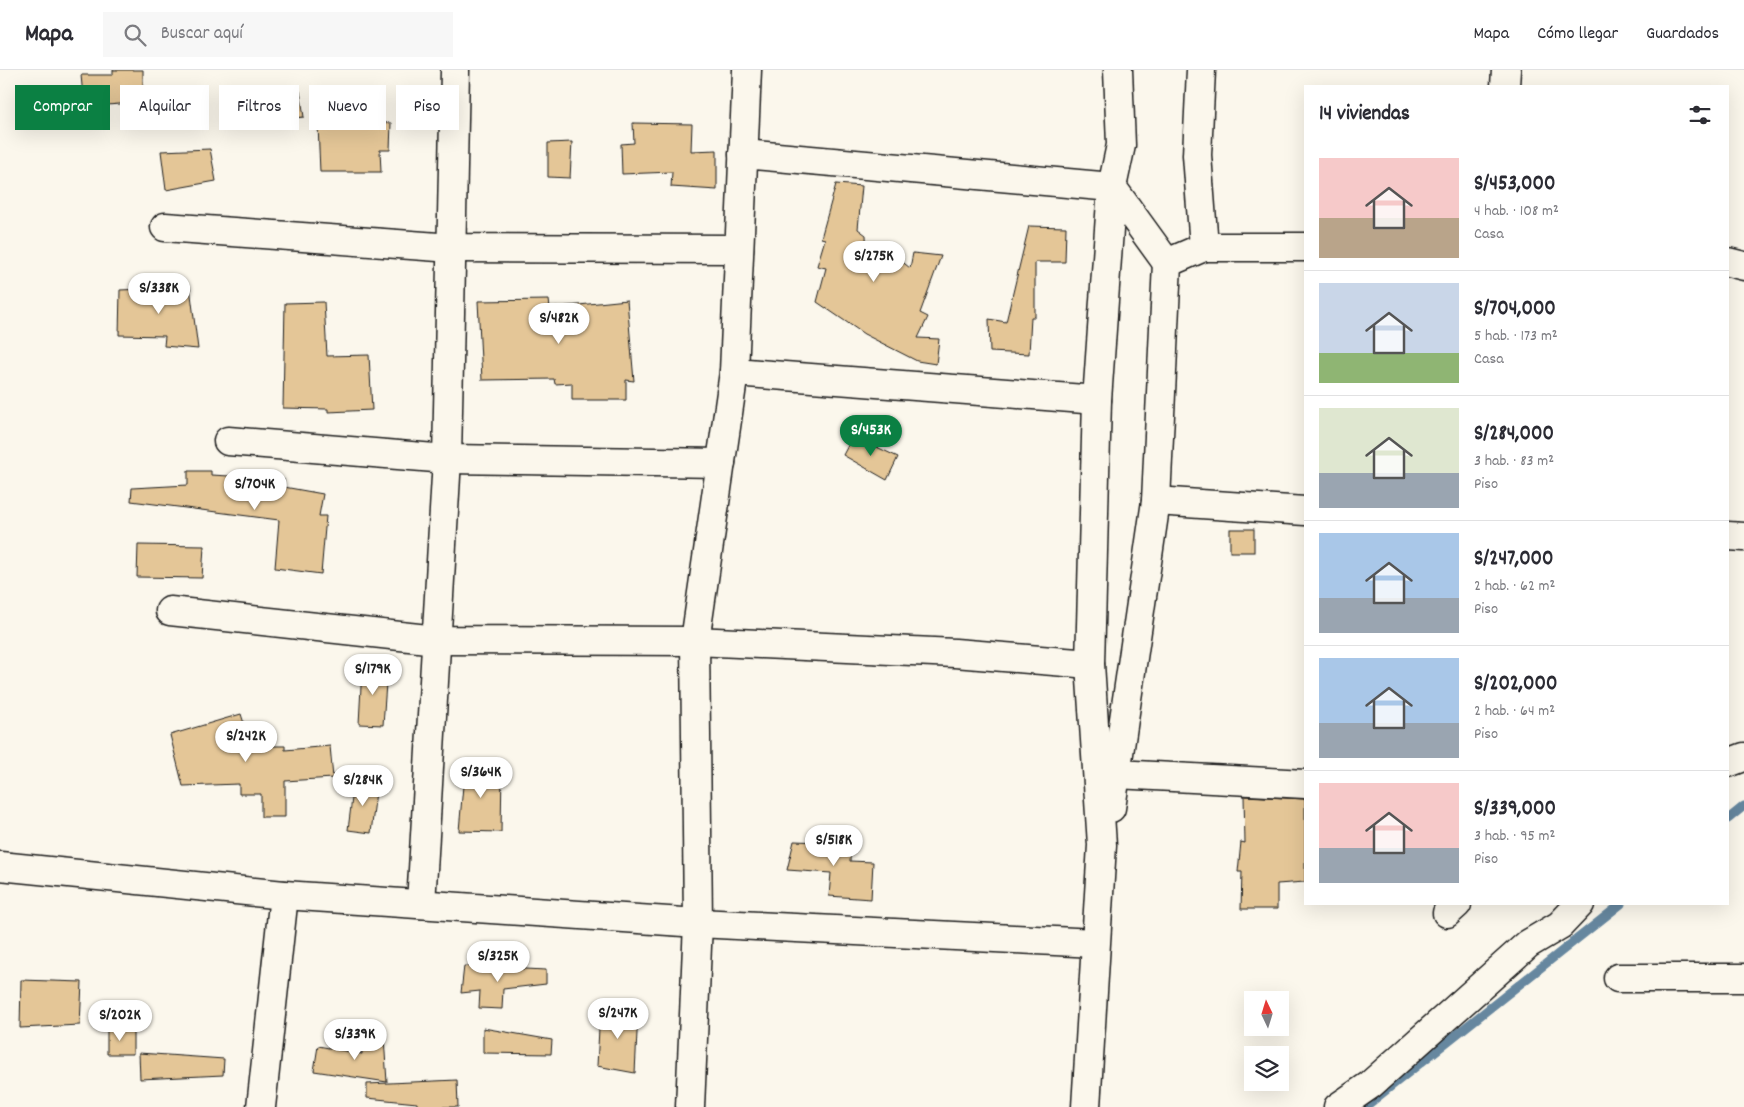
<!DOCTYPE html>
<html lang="es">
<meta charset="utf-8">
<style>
body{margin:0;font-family:Dekko,sans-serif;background:#f7f7f7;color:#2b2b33;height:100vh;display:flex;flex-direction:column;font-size:19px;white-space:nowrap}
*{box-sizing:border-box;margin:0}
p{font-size:16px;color:#7c7c81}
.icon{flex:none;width:28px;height:28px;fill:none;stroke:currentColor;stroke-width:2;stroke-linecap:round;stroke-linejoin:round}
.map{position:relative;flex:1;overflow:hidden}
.panel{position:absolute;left:1304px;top:15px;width:425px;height:820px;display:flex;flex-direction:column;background:#fff;border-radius:0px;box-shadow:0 5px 20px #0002}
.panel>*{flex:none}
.hud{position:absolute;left:15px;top:15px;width:475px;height:45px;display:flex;gap:10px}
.needle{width:32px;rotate:356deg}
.controls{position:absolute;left:1244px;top:921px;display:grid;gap:10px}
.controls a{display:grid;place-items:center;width:45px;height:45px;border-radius:0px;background:#fff;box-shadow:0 5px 20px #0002;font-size:25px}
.price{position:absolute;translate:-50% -42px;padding:0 11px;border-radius:18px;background:#fff;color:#222;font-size:16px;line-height:32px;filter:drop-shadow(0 1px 2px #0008)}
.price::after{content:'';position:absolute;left:50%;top:30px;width:15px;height:11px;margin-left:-8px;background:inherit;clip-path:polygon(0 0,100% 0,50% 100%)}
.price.current{background:#0b8043;color:#fff}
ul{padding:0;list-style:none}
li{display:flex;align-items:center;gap:15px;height:125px;padding:0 15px}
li+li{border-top:1px solid #e1e1e2}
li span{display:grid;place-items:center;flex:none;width:140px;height:100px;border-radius:0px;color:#555}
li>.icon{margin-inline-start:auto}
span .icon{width:60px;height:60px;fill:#fffc;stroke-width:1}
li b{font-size:21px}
h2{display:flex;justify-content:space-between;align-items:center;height:60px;padding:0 15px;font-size:21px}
.tag{padding:0 18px;border-radius:0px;background:#fff;box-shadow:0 5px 20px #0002;font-size:18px;line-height:45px}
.tag.current{background:#0b8043;color:#fff}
header{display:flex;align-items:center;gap:30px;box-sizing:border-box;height:70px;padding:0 25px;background:#fff;border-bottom:1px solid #e1e1e2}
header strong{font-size:24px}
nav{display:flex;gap:28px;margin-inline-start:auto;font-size:18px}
.search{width:350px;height:45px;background:#f7f7f7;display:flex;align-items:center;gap:12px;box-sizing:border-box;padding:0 18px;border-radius:0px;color:#7c7c81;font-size:19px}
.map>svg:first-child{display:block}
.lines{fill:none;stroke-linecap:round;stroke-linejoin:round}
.stream{stroke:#66879f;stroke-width:9}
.building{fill:#e4c697;stroke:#1c1c1c}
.minor-casing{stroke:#1c1c1c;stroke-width:31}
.minor{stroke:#fbf7ec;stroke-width:28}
</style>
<header>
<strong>Mapa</strong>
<div class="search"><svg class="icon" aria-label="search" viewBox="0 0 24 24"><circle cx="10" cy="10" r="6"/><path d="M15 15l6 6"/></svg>Buscar aquí</div>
<nav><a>Mapa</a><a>Cómo llegar</a><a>Guardados</a></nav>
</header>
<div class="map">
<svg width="1744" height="1037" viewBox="0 0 1744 1037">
<rect width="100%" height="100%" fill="#fbf7ec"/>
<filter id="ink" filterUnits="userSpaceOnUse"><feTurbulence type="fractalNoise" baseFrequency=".02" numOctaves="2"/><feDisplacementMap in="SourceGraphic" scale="10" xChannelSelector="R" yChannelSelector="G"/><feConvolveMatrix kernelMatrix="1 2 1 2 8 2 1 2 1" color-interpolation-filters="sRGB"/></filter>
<g filter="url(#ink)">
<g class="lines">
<g class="stream">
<polyline points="1728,749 1744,736"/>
<polyline points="1365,1037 1621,834"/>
</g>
</g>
<g class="building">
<polygon points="113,0 143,0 143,32 84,37 81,5 113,5"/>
<polygon points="300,21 304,47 251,53 247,28"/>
<polygon points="350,51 391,53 390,80 380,80 381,102 320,102 318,55 350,54"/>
<polygon points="633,53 692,54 691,81 717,80 717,120 671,117 672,102 622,104 621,74 634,73"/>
<polygon points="572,72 570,108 548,107 548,73"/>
<polygon points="210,79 216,111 166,120 161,81"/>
<polygon points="836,114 862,116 858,159 866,165 867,190 900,190 910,198 913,183 941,186 920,243 928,247 918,268 939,269 936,294 917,291 864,264 817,232 826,198 817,196 825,169 821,168"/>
<polygon points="1029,156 1066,157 1065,192 1035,192 1035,247 1031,247 1029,284 990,282 989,249 1006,252"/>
<polygon points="190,217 198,279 164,276 165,266 119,265 120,220"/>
<polygon points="549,230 550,238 627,230 634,311 626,310 626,330 572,330 572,313 555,314 554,309 482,310 478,231"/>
<polygon points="324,232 327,286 369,285 372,340 328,342 328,339 283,338 285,233"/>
<polygon points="853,366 898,387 887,410 843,385"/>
<polygon points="188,401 211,401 211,405 284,409 284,417 323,424 319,446 326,446 321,504 275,498 279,450 131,431 132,418 188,415"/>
<rect x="1230" y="459" width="24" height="23"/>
<polygon points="138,475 204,476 202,508 137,507"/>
<polygon points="362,598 387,599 383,655 359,654"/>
<polygon points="241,644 251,676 285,676 285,680 330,676 333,708 285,711 285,747 261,747 261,724 239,724 239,714 183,716 170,665"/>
<polygon points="465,693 502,698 501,762 459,761"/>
<polygon points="354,712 377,713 371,763 348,760"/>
<polygon points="1244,726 1305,729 1305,812 1277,814 1277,839 1241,839 1242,802 1238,802 1241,772 1245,773"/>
<polygon points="794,771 851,773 850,791 873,792 871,829 829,826 831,803 787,800"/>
<polygon points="464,896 546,900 546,914 503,919 502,939 479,938 480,921 461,923"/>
<polygon points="21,910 82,912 80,955 20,958"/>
<polygon points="600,940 638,942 635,1003 597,996"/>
<polygon points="483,958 552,970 551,984 483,983"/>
<polygon points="107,959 133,960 133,984 107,984"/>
<polygon points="384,968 387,1012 314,1001 318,976 362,984 361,970"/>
<polygon points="139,983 224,989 223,1005 140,1009"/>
<polygon points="457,1010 458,1037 417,1037 417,1033 367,1028 367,1014"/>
</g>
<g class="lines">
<g class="minor-casing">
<g id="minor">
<polyline points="1505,16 1506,0"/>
<polyline points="743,84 1112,117 1167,193 1204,177 1197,85 1201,0"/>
<polyline points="165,157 452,178 739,179"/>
<polyline points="1204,177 1305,177"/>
<polyline points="1728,192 1744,196"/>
<polyline points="734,302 1097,330"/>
<polyline points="228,371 447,389 721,393"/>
<polyline points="1156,431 1305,441"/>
<polyline points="1728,466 1744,467"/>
<polyline points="170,541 437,570 695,571 955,583 1090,594"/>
<polyline points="1728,693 1744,687"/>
<polyline points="1116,704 1305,714"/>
<polyline points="1111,738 1156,431 1167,193"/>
<polyline points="0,796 284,825 698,853 1095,873"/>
<polyline points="421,834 447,389 455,0"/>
<polyline points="1447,843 1457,834"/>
<polyline points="1618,908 1744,908"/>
<polyline points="261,1037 284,825"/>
<polyline points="690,1037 698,853 695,571 734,302 747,0"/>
<polyline points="1086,1037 1102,775 1090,594 1097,330 1112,117 1121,75 1118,0"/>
<polyline points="1338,1037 1370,1015 1528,874 1560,855 1580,834"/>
</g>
</g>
<use href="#minor" class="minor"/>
</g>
</g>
</svg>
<div class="controls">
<a><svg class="needle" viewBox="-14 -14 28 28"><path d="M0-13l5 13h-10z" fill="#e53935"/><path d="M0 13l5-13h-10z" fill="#7c7c81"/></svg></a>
<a><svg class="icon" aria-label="layers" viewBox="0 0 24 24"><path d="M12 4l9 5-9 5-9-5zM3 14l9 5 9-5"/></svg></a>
</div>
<b class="price" style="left:874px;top:213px">S/275K</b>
<b class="price" style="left:159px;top:245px">S/338K</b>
<b class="price" style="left:559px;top:275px">S/482K</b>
<b class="price current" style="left:871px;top:387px">S/453K</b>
<b class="price" style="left:255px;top:441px">S/704K</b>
<b class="price" style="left:373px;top:626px">S/179K</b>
<b class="price" style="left:246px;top:693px">S/242K</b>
<b class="price" style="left:481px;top:729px">S/364K</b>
<b class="price" style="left:363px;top:737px">S/284K</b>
<b class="price" style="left:834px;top:797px">S/518K</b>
<b class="price" style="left:498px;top:913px">S/325K</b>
<b class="price" style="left:618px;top:970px">S/247K</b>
<b class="price" style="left:120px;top:972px">S/202K</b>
<b class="price" style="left:355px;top:991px">S/339K</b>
<div class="hud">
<a class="tag current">Comprar</a>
<a class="tag">Alquilar</a>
<a class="tag">Filtros</a>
<a class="tag">Nuevo</a>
<a class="tag">Piso</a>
</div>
<section class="panel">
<h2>14 viviendas<svg class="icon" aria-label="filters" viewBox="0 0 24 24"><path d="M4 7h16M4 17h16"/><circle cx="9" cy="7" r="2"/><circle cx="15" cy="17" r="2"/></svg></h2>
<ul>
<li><span style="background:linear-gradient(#f6c9c9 60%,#b9a48a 0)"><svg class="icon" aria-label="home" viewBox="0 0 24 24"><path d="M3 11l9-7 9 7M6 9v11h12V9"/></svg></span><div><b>S/453,000</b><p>4 hab. · 108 m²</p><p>Casa</p></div></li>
<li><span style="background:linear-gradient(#c9d6e8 70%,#8fb573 0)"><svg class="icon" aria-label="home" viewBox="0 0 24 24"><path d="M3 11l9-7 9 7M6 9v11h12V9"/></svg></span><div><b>S/704,000</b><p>5 hab. · 173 m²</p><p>Casa</p></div></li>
<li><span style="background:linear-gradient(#dfe7d0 65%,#9aa5b1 0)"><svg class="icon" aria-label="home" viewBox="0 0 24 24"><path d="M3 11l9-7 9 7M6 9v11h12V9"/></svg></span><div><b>S/284,000</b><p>3 hab. · 83 m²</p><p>Piso</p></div></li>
<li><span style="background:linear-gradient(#a9c7e8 65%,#9aa5b1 0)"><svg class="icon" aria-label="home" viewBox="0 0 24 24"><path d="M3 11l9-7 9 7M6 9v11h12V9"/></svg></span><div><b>S/247,000</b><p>2 hab. · 62 m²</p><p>Piso</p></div></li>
<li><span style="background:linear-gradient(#a9c7e8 65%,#9aa5b1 0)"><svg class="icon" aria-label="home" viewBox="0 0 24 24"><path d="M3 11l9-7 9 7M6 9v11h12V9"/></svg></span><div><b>S/202,000</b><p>2 hab. · 64 m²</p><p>Piso</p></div></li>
<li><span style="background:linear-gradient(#f6c9c9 65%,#9aa5b1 0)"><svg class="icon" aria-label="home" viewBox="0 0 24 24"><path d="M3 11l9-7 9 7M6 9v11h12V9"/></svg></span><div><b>S/339,000</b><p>3 hab. · 95 m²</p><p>Piso</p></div></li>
</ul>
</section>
</div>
